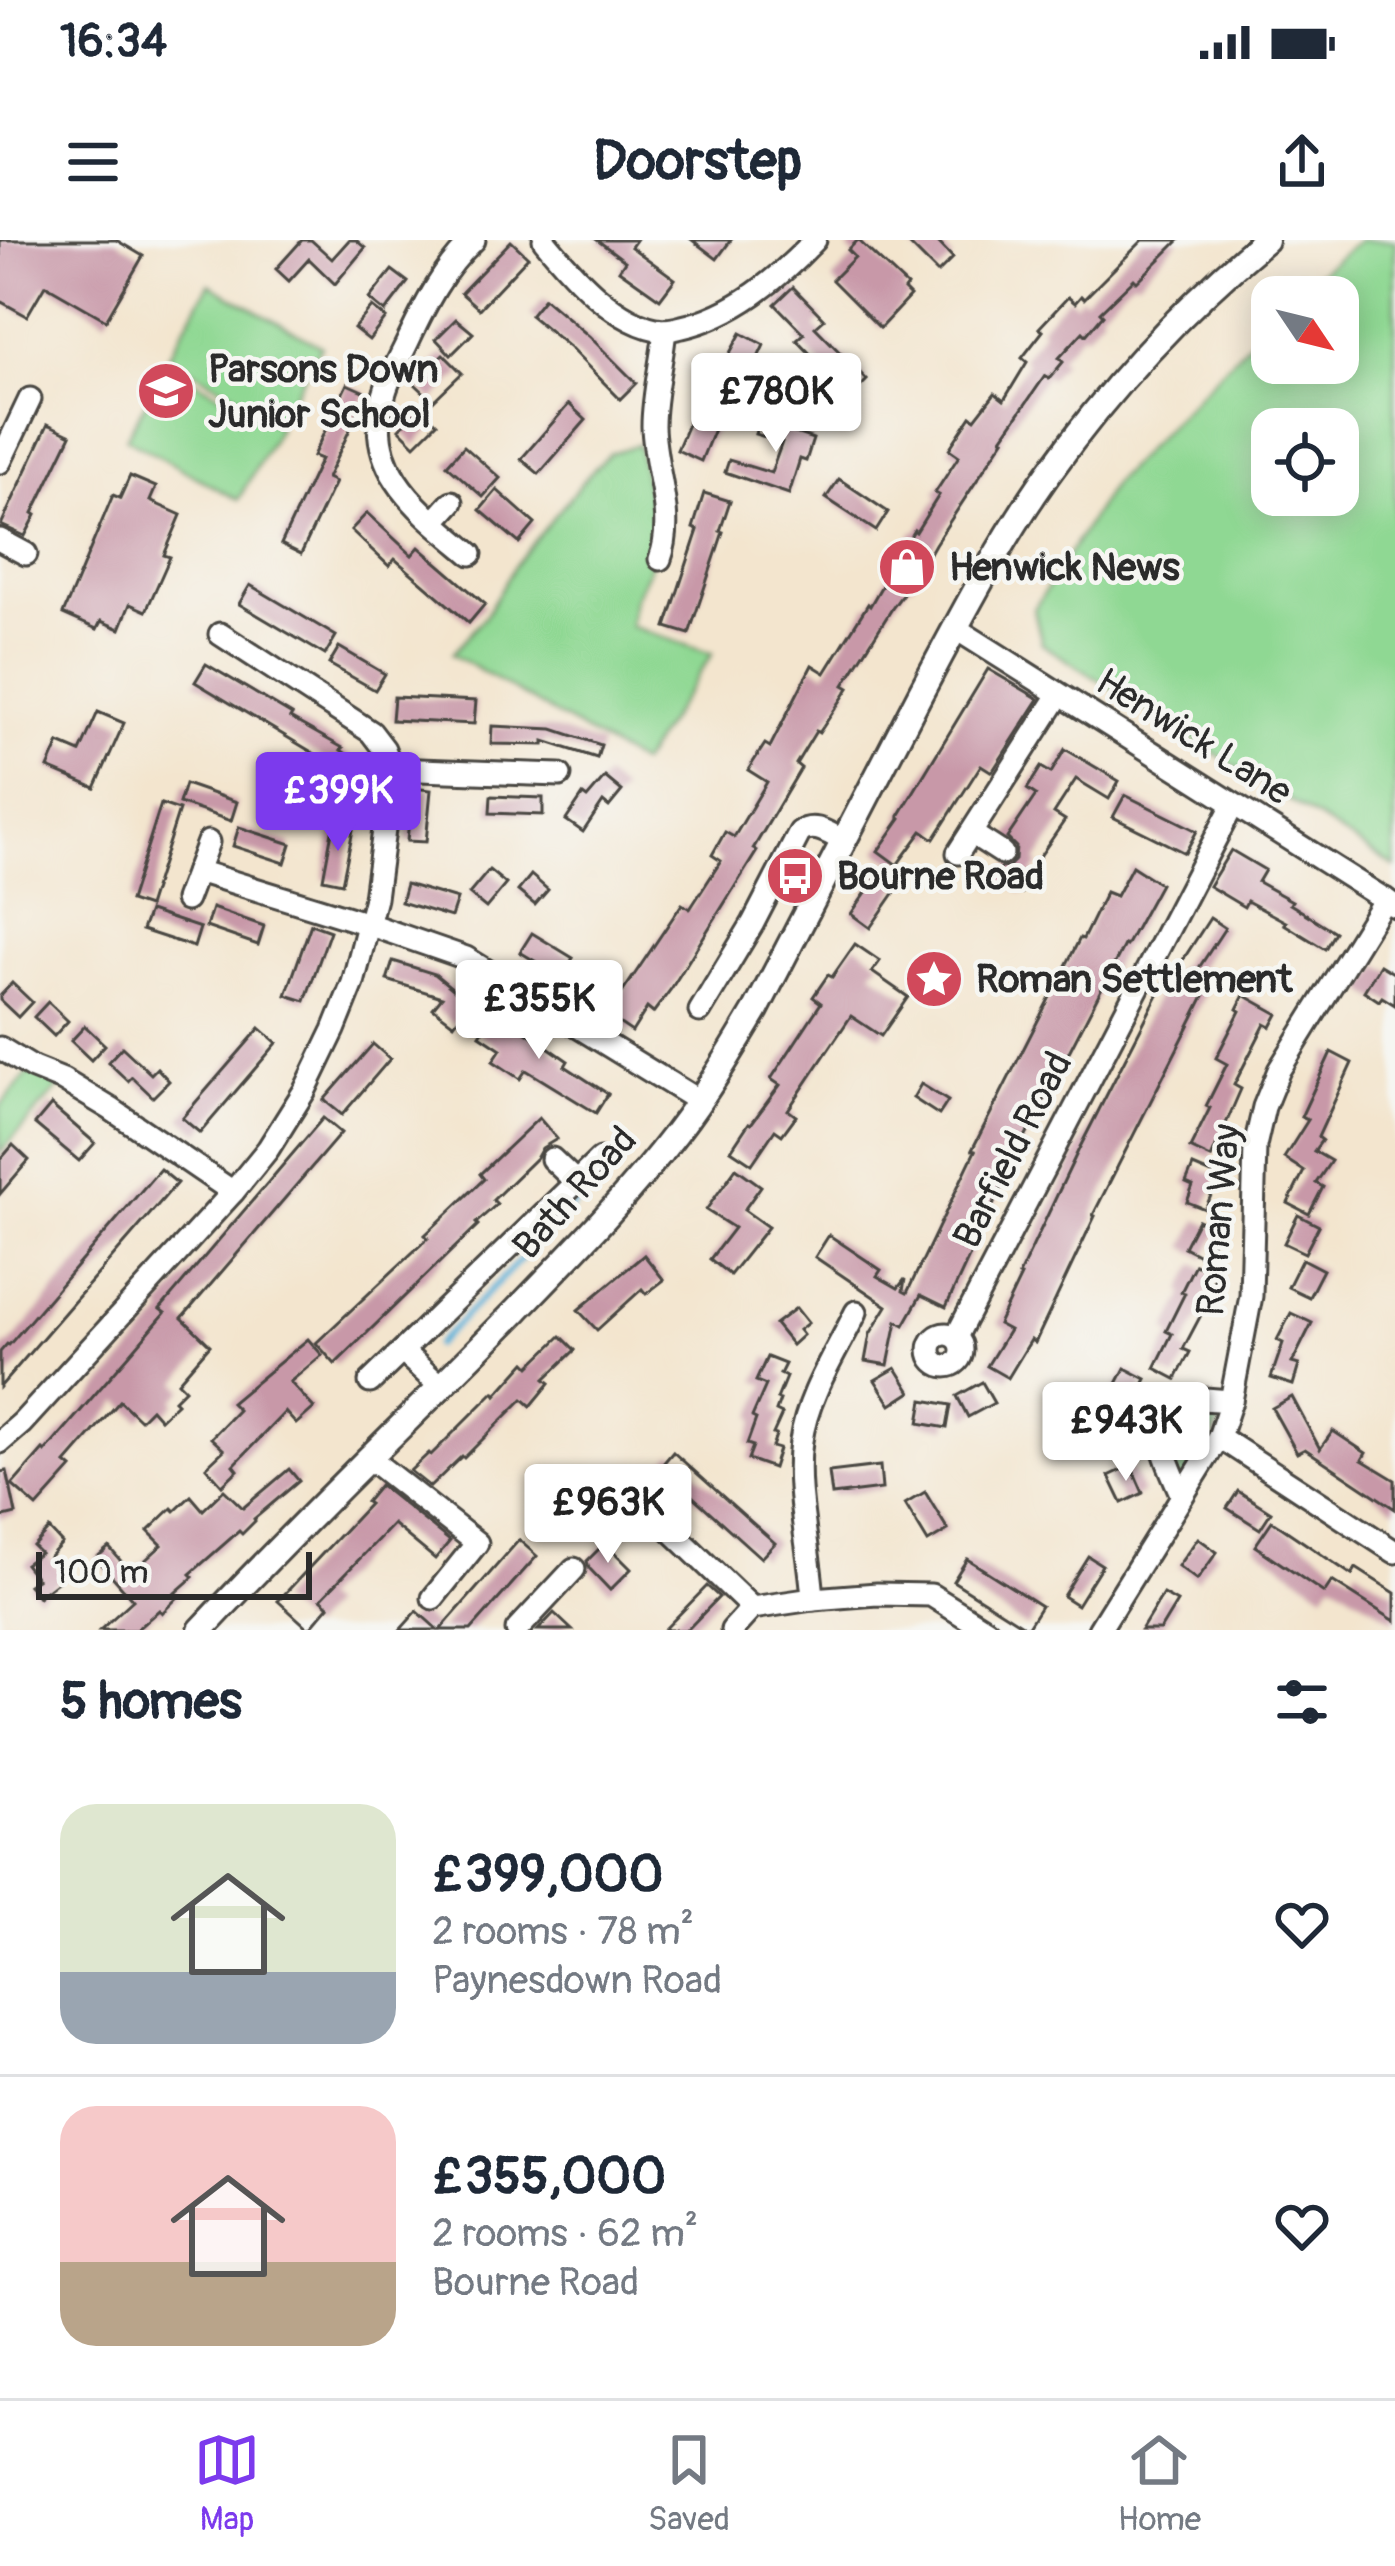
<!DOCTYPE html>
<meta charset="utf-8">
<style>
body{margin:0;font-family:Pangolin,sans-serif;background:#f6f6f7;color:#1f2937;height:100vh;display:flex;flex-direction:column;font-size:45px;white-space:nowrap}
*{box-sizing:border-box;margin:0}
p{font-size:39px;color:#747a83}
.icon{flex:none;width:66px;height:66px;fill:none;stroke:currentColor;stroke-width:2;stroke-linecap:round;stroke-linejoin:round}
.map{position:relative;height:1390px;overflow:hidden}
.sheet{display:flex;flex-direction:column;background:#fff;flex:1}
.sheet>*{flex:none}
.needle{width:78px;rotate:125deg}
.controls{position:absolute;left:1251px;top:36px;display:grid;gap:24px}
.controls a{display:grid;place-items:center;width:108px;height:108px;border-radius:24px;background:#fff;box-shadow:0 6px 30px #0003;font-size:60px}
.scale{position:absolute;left:36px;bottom:30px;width:276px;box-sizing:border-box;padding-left:12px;border:6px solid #2b2b2b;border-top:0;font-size:33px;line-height:42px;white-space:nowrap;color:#2b2b2b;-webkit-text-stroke:9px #f6f6f2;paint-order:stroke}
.price{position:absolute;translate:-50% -102px;padding:0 27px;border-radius:12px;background:#fff;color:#222;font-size:39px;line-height:78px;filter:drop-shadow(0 3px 6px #0008)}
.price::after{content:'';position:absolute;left:50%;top:72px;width:36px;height:27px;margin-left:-18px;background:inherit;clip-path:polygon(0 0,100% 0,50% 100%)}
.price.active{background:#7c3aed;color:#fff}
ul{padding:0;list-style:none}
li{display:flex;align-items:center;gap:36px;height:300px;padding:0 60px}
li+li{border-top:3px solid #e0e1e3}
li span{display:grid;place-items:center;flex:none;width:336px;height:240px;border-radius:36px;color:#555}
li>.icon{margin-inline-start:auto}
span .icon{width:144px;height:144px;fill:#fffc;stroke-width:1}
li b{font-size:51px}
h2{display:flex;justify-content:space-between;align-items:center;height:144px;padding:0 60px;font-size:51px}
.status{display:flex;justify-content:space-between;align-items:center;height:84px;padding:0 60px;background:#fff;direction:ltr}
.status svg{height:33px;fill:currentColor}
header{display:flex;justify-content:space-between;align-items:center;height:156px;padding:0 60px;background:#fff;font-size:54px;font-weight:700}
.tabs{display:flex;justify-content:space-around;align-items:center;height:168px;border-top:3px solid #e0e1e3;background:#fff;font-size:33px;color:#747a83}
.tabs a{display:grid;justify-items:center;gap:6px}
.tabs .active{color:#7c3aed}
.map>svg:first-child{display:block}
.green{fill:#8fd893;stroke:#5d825f;stroke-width:3;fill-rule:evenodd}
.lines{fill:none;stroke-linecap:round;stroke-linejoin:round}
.stream{stroke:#5cb2d9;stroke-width:6}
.building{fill:#c898a8}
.minor-casing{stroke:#494743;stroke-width:27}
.major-casing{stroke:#494743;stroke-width:30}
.minor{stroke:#fff;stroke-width:21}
.major{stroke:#fff;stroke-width:24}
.labels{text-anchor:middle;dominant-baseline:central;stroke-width:9;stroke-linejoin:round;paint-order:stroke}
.poi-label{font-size:39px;font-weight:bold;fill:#2b2b2b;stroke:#f6f6f2;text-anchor:start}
.street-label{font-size:39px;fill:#2b2b2b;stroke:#f6f6f2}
</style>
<div class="status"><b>16:34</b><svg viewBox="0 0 49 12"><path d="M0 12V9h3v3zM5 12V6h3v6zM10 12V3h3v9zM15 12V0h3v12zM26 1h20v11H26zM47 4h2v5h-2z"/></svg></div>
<header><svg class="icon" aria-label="menu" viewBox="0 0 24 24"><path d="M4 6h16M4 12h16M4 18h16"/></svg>Doorstep<svg class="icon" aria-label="share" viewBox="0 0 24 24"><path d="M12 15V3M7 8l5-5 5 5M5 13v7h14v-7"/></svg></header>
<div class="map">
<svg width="1395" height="1390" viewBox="0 0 1395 1390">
<rect width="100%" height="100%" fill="#f6f6f2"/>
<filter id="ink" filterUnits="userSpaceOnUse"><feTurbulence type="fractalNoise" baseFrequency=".00833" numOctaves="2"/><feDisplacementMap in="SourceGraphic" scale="24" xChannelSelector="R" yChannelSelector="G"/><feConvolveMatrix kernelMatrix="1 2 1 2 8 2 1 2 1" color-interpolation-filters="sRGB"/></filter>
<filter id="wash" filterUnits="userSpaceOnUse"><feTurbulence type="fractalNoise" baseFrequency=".004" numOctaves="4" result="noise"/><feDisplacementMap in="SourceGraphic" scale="48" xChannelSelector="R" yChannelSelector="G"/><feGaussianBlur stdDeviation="2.7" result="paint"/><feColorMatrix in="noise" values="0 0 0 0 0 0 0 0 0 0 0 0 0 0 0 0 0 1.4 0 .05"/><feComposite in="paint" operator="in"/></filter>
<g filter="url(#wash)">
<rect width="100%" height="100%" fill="#f3e5ce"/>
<g class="green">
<path d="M1360,0H1395V627L1042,404L1034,369L1114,242L1272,78V123H1338V57H1293L1308,41ZM1272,189H1338V255H1272Z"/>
<polygon points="209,44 321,106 280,179 168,117"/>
<polygon points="167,125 279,187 238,260 126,198"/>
<polygon points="638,205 657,301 648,331 634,359 630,386 712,414 640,524 452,414 485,376 515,325 588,235 610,213"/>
<polygon points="33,828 60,846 0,913 0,866"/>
<polygon points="1231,1161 1182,1256 1164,1175"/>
</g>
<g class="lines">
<polyline class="stream" points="436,1105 610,929"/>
</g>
<g id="blocks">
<g class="building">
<polygon points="0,0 116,0 143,16 106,80 45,45 27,76 0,61"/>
<polygon points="302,0 311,0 332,19 349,0 356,0 365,8 335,44 309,19 289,41 276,29"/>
<polygon points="597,0 636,0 631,7 675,39 660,59 619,30 625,21"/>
<polygon points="692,0 731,0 717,19"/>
<polygon points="858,0 907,46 904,50 910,56 880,88 832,40 855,17 848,10"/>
<polygon points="905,0 936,0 953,18 938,33"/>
<polygon points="1143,0 1179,0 1137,42 1134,39 1100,72 1103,75 1086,95 1083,92 1059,118 1063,122 1049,139 1045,136 1002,198 1004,199 935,304 912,345 910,344 893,367 844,445 849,448 819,493 816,491 796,524 801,528 753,609 757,611 671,749 653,773 647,768 632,792 601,771 612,755 618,759 682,664 690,669 721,621 712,615 725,592 734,597 767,542 748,530 765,504 770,507 812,425 825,433 868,364 870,366 914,290 916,292 939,255 935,253 959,216 949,209 971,176 975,179 995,153 1004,160 1027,122 1022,118 1043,91 1039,88 1068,57 1075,63 1081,56 1084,59"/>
<polygon points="511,1 528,17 479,69 461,53"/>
<polygon points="392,30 408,42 385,72 369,59"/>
<polygon points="793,47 824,79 815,87 867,140 851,156 797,100 804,94 775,64"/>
<polygon points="544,58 589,96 636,143 620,159 569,107 530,75"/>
<polygon points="372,67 386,78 369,100 354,88"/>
<polygon points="456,79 473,93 451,115 436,99"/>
<polygon points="741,93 764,105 746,143 742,141 738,146 725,173 721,172 701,221 677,210 700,156 705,158"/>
<polygon points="443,114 462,133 433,161 414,143"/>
<polygon points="347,144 367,153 327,238 335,242 301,314 281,304 321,219 313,216"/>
<polygon points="569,164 586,180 539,234 521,219"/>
<polygon points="421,167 437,183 415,205 399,189"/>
<polygon points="762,171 790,180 787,190 813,199 806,221 800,219 789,254 725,232 729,220 771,233 782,202 755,194"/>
<polygon points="48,184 71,195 33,273 36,275 25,296 1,285"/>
<polygon points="464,206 500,238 483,257 447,225"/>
<polygon points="130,236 156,247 150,261 181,275 164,315 170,317 146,371 130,364 120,389 101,381 97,389 63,374 113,255 120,258"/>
<polygon points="839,239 888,272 876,291 826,258"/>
<polygon points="497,250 535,284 519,303 480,270"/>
<polygon points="704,253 730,261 720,291 723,292 689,394 666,387 698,290 693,288"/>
<polygon points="367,273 412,315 419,307 485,364 469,383 395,319 389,326 351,290"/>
<polygon points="250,345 336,396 325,415 239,364"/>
<polygon points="339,407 385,434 375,450 329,424"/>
<polygon points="206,424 292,475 290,478 343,508 341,510 369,531 339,574 323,562 345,532 195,442"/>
<polygon points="988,429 1039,459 992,532 981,525 934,599 922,591 897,625 878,611 901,578 899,576"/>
<polygon points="394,457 476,461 474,484 392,480"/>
<polygon points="98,472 124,483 95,548 48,528 59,503 80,512"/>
<polygon points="492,486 553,489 601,505 597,518 544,501 544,505 491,504"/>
<polygon points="1065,509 1119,541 1109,559 1076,539 1054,573 1065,580 1036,622 1039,624 1022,653 994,636 1000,628 1008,627 1015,620 1016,607 1007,598 1036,555 1027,549 1041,527 1051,533"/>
<polygon points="605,537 622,551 609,567 603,562 583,592 566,580 583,555 587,558"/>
<polygon points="185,544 237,562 231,581 179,563"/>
<polygon points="412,548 431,550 426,602 407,601"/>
<polygon points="1125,555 1197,591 1185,613 1113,577"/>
<polygon points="491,556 543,558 543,575 490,573"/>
<polygon points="161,564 179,570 148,667 130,661"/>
<polygon points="333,586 353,590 342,643 323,639"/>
<polygon points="239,587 291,604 285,623 233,606"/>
<polygon points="1231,610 1265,630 1258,642 1292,661 1290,664 1335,692 1325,709 1284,684 1286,682 1247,661 1244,667 1209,646"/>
<polygon points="885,625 904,639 870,688 851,674"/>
<polygon points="1132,626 1160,644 1126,706 1124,705 1022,903 946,1067 921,1055 904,1085 897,1081 888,1125 865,1121 870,1094 887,1066 815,1017 829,995 881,1030 877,1036 898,1048 905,1039 903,1051 907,1053 975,911 972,910 1080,698 1083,699 1106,652 1116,656"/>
<polygon points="489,630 506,644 486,668 469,654"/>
<polygon points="531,635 548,650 535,665 518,651"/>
<polygon points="406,644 457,659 451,677 401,662"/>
<polygon points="212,668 264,686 258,705 206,687"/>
<polygon points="149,671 200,688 194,707 142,690"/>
<polygon points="1210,678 1225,688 1189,743 1206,752 1093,975 1095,976 1035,1103 1031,1100 1008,1138 987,1126 1009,1090 998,1084 1021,1036 1019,1035 1079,909 1169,733 1173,735"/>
<polygon points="311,684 330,691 305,761 286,755"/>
<polygon points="532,693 573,718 561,737 520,712"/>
<polygon points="855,704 880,721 872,732 908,757 881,796 851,776 788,870 796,876 782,895 775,890 752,924 731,910 749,883 751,884 780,845 771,839 821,763 813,757 828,735 832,737"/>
<polygon points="393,721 435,734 476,768 468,765 454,784 433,768 442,757 387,740"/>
<polygon points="1380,725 1395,734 1395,765 1382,757 1379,761 1364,751"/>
<polygon points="12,743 32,762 18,777 0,760 0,756"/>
<polygon points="1244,755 1278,774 1271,787 1265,784 1234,845 1241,849 1211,918 1190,908 1210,868 1206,866 1227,824 1216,818 1240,771 1237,769"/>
<polygon points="48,762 68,781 54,796 34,777"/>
<polygon points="496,771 568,821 565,826 608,854 596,873 526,830 520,839 493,821 501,809 480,795"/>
<polygon points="85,786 105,805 91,820 71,801"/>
<polygon points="260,788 277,803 200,893 182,878"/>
<polygon points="373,804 390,819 342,875 324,860"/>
<polygon points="122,807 151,834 157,828 169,841 153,857 132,837 128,841 108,822"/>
<polygon points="1331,812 1352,823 1318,897 1322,900 1314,911 1331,921 1316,943 1323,947 1309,974 1288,963 1304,931 1284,918 1308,880 1301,877"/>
<polygon points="921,844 948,861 939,875 913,858"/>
<polygon points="51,865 95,903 79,921 35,884"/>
<polygon points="323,878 341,893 182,1078 210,1105 178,1142 185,1149 174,1160 177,1163 160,1179 151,1169 140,1180 120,1161 66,1223 72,1228 37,1267 12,1245 43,1210 45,1212 136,1107 165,1073 160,1069"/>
<polygon points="539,878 557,899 542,908 537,917 493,960 497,964 476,983 478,985 335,1124 316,1103 428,998 425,995 484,939 480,934"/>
<polygon points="13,905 29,920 0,954 0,920"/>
<polygon points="1193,926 1219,937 1205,969 1187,962 1193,946 1186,943"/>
<polygon points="736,928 761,946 744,970 768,987 730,1035 710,1019 734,988 706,970"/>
<polygon points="160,929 177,943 0,1147 0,1112 7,1104 9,1105"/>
<polygon points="1298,975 1319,986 1305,1013 1284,1003"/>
<polygon points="1198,980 1219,990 1205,1018 1184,1007"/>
<polygon points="644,1015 664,1040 646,1054 642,1049 597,1090 578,1070"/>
<polygon points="1302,1019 1323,1030 1309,1057 1288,1047"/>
<polygon points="1195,1024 1216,1035 1197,1073 1201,1075 1183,1109 1190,1112 1176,1139 1155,1128 1172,1094 1166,1091 1185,1053 1181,1052"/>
<polygon points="796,1068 808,1083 799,1090 803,1095 792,1105 775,1084"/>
<polygon points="1291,1073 1312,1083 1292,1123 1299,1125 1293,1145 1271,1138 1283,1103 1277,1100"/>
<polygon points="561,1096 575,1110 545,1139 550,1143 531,1166 523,1159 464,1218 462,1216 430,1247 410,1231 429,1213 431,1215 494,1152 496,1155 526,1122 530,1126"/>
<polygon points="308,1099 322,1115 290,1142 314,1168 296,1184 285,1172 234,1225 238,1230 222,1245 206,1227 224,1210 211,1198 238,1170 231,1163"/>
<polygon points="767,1117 785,1124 780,1134 786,1137 777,1159 780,1160 776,1171 782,1174 773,1194 776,1195 772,1207 779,1209 773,1228 748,1219 753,1206 747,1204 756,1179 752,1177 766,1145 756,1141"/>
<polygon points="896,1128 911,1152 891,1165 875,1140"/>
<polygon points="1125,1128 1146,1139 1129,1172 1122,1204 1099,1199 1107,1163"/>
<polygon points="982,1142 994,1163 968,1177 957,1156"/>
<polygon points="1292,1157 1320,1209 1333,1191 1366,1213 1362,1220 1395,1240 1395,1269 1305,1209 1297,1213 1272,1168"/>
<polygon points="923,1160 951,1165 947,1188 919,1183"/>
<polygon points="673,1212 775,1303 761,1318 660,1227"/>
<polygon points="880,1226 882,1249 832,1255 829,1232"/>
<polygon points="1126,1228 1132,1228 1143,1253 1122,1263 1109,1236"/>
<polygon points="289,1229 299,1241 254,1279 255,1281 242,1294 239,1291 190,1334 193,1337 175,1353 179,1356 162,1373 159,1370 136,1390 100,1390 133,1360 96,1318 109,1307 131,1333 162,1305 148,1291 172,1268 175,1271 191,1256 203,1270 224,1250 243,1268"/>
<polygon points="7,1231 16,1274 0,1278 0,1232"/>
<polygon points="380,1245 450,1301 435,1319 393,1284 321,1359 329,1366 309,1389 278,1361 369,1264 366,1262"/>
<polygon points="1238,1251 1271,1272 1260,1289 1227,1268"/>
<polygon points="925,1252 948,1290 928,1302 905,1264"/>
<polygon points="1272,1281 1352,1335 1356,1328 1395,1353 1395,1381 1332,1341 1324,1353 1255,1306"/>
<polygon points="49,1289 62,1303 49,1317 65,1336 38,1357 28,1345 37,1339 25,1324 40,1313 33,1306"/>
<polygon points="1198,1298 1217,1312 1197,1340 1178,1326"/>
<polygon points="519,1300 537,1316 471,1390 440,1390"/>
<polygon points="605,1303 631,1329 610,1350 589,1328 587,1321"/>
<polygon points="1088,1316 1102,1325 1077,1365 1063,1356"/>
<polygon points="967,1319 1041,1366 1027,1388 953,1341"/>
<polygon points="707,1346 719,1357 687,1390 664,1390"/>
<polygon points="1163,1354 1177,1362 1160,1390 1141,1390"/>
<polygon points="417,1371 438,1390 400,1390"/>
<polygon points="554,1373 572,1390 538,1390"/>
</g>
</g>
</g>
<g filter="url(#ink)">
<use href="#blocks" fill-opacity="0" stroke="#494743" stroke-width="3"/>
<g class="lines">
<g class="minor-casing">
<g id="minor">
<path d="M544,0C572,34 616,85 663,90C667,90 678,88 682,87C735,75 778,39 815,0"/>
<polyline points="0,222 30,159"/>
<polyline points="434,282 452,262"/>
<polyline points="0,300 26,314"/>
<path d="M471,314C420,271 360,228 385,152C390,135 400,118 408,101C426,63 443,29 474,0"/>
<path d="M660,319C676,276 654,230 653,186C653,155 662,121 665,90"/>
<polyline points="955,388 1395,666"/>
<polyline points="392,529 560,535"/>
<polyline points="971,593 1002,613"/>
<polyline points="958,613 1059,455"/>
<polyline points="197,631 368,684 466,718 699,861"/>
<polyline points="1385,659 1279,830 1264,867 1255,906 1251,1056 1231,1161 1219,1197 1395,1312"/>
<polyline points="186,660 208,602"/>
<path d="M700,771L753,683L800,592C815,582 829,594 844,601"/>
<polyline points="0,808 33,828 63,840 111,869 233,952"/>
<polyline points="552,919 575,941"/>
<circle cx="946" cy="1110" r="16"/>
<polyline points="956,1097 1233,565"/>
<polyline points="403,1112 441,1147"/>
<polyline points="370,1142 600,919"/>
<polyline points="0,1202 22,1183 233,952 268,909 305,850 334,790 353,743 375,658 392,529 384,509 371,492 220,394"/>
<polyline points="369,1218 477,1303 433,1358"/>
<polyline points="635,1256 752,1368"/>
<path d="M1182,1256C1172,1231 1139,1173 1182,1161C1197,1157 1215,1160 1231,1161"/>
<path d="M813,1359C810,1309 794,1250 801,1201C807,1156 836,1113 856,1072"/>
<polyline points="517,1390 574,1329"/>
<polyline points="732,1390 752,1368 813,1359 877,1354 931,1355 987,1390"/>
<polyline points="1099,1390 1219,1197"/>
</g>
</g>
<g class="major-casing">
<path id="major" d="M201,1390C303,1280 412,1177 517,1070C572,1013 628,956 676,893C706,854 731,812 756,770C811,665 865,559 920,454C960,379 999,303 1048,234C1110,147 1183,68 1265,0"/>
</g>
<use href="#minor" class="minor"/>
<use href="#major" class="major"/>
</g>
</g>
<defs>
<g id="school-disc" transform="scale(3)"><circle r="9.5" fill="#d1495b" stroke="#f6f6f2"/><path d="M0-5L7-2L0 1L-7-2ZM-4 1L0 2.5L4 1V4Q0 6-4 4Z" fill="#fff"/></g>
<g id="shop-disc" transform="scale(3)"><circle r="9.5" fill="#d1495b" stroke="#f6f6f2"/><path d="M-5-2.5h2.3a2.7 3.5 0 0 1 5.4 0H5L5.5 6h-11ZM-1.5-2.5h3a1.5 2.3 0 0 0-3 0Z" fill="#fff"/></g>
<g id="bus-disc" transform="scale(3)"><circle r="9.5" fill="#d1495b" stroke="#f6f6f2"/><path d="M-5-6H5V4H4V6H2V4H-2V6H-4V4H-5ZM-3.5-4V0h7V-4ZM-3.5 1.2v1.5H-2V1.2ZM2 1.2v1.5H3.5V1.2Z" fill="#fff"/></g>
<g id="sight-disc" transform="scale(3)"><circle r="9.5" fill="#d1495b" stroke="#f6f6f2"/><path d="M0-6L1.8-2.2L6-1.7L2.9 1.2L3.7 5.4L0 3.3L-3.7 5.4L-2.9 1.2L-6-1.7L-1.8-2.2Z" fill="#fff"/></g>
</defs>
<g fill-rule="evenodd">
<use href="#school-disc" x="166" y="151"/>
<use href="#shop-disc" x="907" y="327"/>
<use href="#bus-disc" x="795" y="636"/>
<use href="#sight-disc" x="934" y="739"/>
</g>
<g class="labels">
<g class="poi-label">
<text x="208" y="129">Parsons Down<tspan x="208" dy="45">Junior School</tspan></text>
<text x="949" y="327">Henwick News</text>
<text x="837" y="636">Bourne Road</text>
<text x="976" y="739">Roman Settlement</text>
</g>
<g class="street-label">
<text transform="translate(1194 497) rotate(32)">Henwick Lane</text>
<text transform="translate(1013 910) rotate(-63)">Barfield Road</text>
<text transform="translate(575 953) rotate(-48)">Bath Road</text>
<text transform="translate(1219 980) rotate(-85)">Roman Way</text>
</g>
</g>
</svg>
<div class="controls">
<a><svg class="needle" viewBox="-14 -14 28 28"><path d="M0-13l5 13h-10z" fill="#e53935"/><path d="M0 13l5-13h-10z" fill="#747a83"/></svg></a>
<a><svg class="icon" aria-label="locate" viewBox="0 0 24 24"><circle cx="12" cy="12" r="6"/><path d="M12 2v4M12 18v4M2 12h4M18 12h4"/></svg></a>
</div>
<div class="scale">100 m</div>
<b class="price" style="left:776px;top:215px">£780K</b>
<b class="price active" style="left:338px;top:614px">£399K</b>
<b class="price" style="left:539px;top:822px">£355K</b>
<b class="price" style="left:1126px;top:1244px">£943K</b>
<b class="price" style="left:608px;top:1326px">£963K</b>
</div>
<section class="sheet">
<h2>5 homes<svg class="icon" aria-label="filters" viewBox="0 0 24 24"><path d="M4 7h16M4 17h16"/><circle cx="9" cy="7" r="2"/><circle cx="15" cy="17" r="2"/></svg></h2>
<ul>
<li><span style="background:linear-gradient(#dfe7d0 70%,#9aa5b1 0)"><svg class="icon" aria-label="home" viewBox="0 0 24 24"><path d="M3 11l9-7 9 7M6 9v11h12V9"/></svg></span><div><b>£399,000</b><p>2 rooms · 78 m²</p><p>Paynesdown Road</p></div><svg class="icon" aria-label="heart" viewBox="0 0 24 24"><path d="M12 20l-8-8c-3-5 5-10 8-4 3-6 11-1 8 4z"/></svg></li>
<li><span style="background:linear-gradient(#f6c9c9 65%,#b9a48a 0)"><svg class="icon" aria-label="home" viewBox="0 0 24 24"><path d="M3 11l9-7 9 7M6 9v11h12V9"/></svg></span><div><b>£355,000</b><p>2 rooms · 62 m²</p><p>Bourne Road</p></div><svg class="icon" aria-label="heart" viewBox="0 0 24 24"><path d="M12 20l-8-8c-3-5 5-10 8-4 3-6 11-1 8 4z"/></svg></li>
</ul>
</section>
<nav class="tabs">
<a class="active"><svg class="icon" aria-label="map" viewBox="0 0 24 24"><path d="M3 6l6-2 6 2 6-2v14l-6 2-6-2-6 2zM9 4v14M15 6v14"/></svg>Map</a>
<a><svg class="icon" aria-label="saved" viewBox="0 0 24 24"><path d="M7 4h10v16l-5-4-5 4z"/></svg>Saved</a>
<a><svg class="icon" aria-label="home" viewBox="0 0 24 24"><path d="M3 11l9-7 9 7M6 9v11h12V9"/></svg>Home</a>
</nav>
